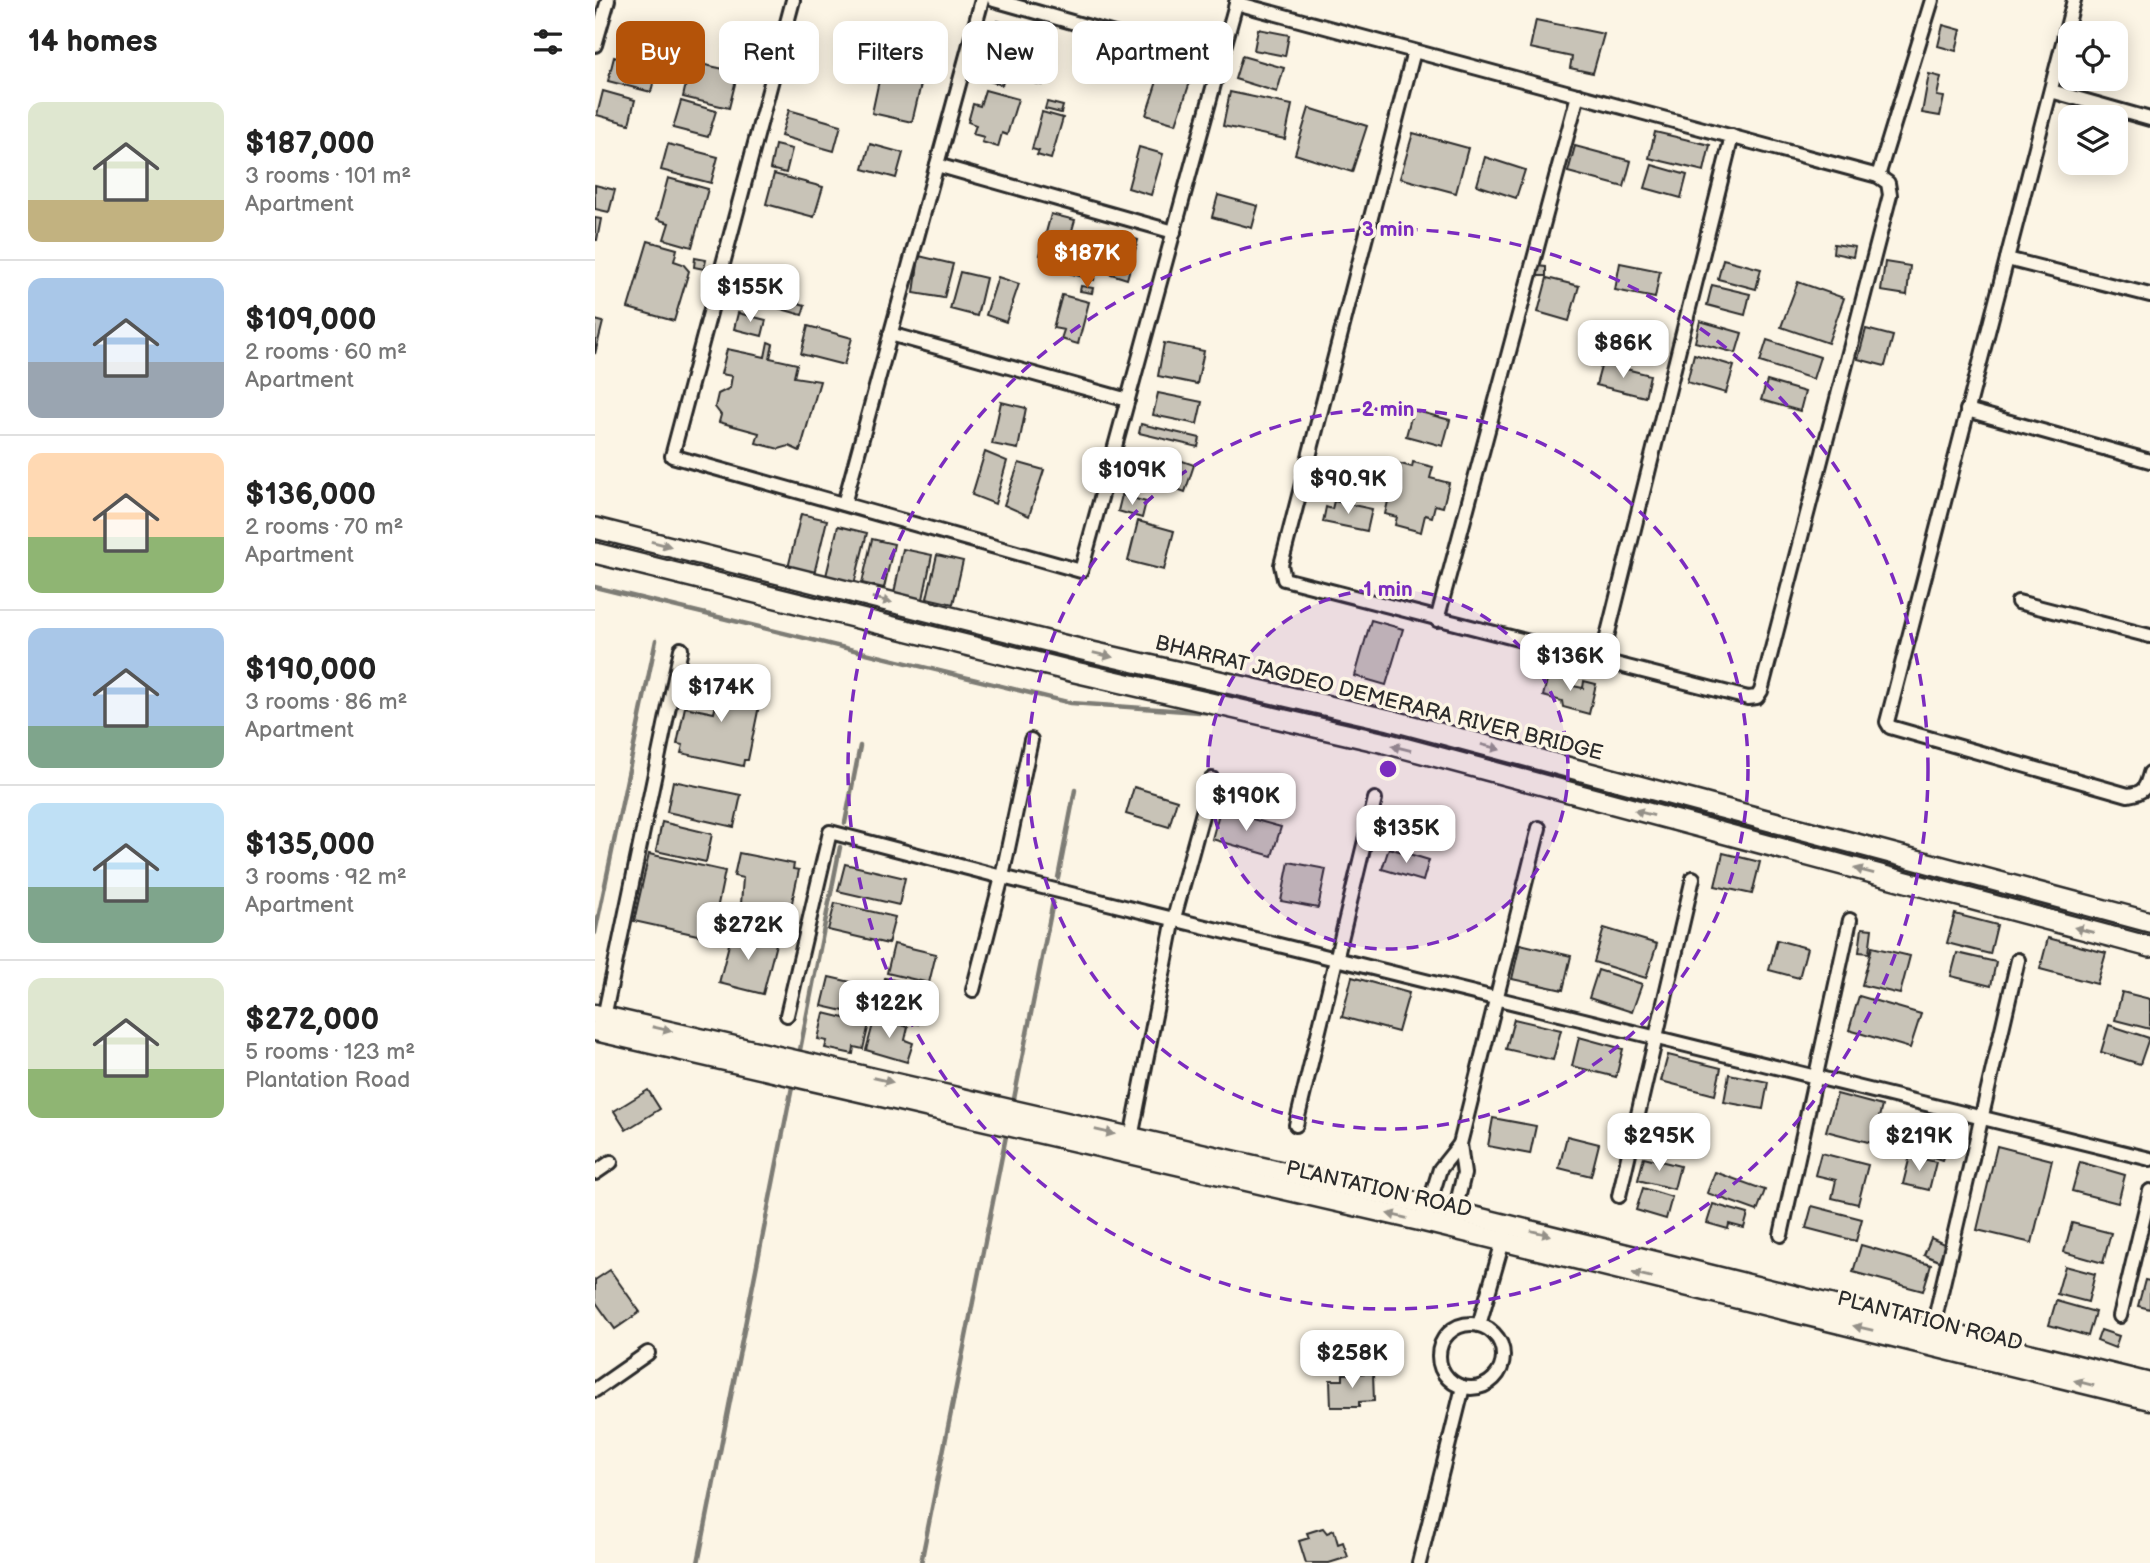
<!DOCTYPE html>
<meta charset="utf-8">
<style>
body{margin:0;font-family:"Balsamiq Sans",sans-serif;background:#f2f2f2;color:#222;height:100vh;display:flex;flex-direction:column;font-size:26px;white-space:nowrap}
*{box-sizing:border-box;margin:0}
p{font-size:23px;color:#767676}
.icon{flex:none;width:38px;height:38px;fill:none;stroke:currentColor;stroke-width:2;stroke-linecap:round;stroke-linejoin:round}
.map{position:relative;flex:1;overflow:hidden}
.side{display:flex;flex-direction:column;background:#fff;width:595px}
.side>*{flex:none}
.guide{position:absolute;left:21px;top:21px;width:665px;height:63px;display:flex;gap:14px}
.tools{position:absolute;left:1463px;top:21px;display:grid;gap:14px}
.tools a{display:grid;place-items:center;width:70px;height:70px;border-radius:14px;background:#fff;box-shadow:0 4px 18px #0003;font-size:35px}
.price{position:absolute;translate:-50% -60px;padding:0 16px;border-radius:14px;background:#fff;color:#222;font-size:23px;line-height:46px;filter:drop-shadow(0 2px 4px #0008)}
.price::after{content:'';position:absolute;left:50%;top:42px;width:21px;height:16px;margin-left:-10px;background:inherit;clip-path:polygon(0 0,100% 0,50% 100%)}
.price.on{background:#b45309;color:#fff}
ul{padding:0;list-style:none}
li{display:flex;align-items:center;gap:21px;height:175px;padding:0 28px}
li+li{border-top:2px solid #e0e0e0}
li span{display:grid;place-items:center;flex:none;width:196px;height:140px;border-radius:14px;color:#555}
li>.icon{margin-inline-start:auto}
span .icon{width:84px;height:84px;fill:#fffc;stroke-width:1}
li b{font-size:30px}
h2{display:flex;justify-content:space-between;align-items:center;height:84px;padding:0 28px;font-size:30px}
.tag{padding:0 24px;border-radius:14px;background:#fff;box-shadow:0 4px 18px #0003;font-size:24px;line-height:63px}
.tag.on{background:#b45309;color:#fff}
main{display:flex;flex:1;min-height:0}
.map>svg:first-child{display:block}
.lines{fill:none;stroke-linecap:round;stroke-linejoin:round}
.stream{stroke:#7d7b74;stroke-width:4.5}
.building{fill:#c8c3b7;stroke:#2b2b2b;stroke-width:2}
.street-casing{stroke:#2b2b2b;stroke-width:18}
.secondary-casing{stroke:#2b2b2b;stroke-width:23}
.primary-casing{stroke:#2b2b2b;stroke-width:24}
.street{stroke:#fcf5e5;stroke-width:12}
.secondary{stroke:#fcf5e5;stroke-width:18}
.primary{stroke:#fcf5e5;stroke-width:19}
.oneway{fill:#949088}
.ring{fill:none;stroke:#7b2cbf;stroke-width:3.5;stroke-dasharray:12 9}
.labels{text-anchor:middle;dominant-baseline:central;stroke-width:7;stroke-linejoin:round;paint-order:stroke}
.street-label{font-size:21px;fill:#2b2b2b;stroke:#fcf5e5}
.centre{fill:#7b2cbf;stroke:#fcf5e5;stroke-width:3.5}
.ring-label{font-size:21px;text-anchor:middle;font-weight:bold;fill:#7b2cbf;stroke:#fcf5e5;stroke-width:7;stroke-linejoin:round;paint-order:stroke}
</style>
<main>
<section class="side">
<h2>14 homes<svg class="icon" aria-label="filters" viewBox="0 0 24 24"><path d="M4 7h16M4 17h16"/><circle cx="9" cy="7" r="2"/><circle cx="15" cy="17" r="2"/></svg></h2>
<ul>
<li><span style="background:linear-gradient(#dfe7d0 70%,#c2b280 0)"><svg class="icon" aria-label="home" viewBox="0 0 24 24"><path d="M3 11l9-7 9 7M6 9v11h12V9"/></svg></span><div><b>$187,000</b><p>3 rooms · 101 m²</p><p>Apartment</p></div></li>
<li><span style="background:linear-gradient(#a9c7e8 60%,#9aa5b1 0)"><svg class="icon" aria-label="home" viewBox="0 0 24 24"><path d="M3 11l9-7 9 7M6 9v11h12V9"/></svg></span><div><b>$109,000</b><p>2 rooms · 60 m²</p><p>Apartment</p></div></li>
<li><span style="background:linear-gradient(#ffd9b3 60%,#8fb573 0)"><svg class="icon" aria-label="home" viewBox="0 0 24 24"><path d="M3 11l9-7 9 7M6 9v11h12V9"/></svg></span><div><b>$136,000</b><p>2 rooms · 70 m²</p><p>Apartment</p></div></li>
<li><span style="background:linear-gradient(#a9c7e8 70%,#7fa58c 0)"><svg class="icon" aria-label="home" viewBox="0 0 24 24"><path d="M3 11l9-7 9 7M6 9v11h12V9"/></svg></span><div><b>$190,000</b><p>3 rooms · 86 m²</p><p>Apartment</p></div></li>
<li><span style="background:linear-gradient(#bfe0f5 60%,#7fa58c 0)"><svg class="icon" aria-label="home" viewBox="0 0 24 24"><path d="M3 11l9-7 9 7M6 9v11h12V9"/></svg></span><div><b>$135,000</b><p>3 rooms · 92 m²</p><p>Apartment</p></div></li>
<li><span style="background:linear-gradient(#dfe7d0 65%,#8fb573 0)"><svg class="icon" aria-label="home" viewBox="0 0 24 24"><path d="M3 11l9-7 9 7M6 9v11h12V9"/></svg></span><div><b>$272,000</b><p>5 rooms · 123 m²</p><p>Plantation Road</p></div></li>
</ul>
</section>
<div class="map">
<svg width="1555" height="1563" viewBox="0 0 1555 1563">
<rect width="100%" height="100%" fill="#fcf5e5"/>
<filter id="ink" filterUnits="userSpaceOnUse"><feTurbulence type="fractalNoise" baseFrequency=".0143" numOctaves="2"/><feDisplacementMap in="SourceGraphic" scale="14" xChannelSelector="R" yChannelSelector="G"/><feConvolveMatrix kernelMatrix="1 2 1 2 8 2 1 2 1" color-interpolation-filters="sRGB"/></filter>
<g filter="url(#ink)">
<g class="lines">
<g class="stream">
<polyline points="0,587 476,703 619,713"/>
<polyline points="736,721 751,723 1555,934"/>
<polyline points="250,823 265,746"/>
<polyline points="463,878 480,790"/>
<polyline points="0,933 61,640"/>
<polyline points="204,1055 245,847"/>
<polyline points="418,1104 458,902"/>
<polyline points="103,1563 198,1082"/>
<polyline points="326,1563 412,1131"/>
</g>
</g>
<g class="building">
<polygon points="941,20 1009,34 998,73 975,68 977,57 935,48"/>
<polygon points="403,21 426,28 407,85 385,78"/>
<polygon points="1348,25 1366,30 1361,51 1343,46"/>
<polygon points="663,29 694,35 690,56 659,50"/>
<polygon points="95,39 105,42 101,56 92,54"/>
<polygon points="442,41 457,49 447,85 429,80 431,76 424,74 434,42 441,44"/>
<polygon points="647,56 689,68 682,92 640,79"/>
<polygon points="19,57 62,67 56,92 13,81"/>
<polygon points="96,62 143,72 134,108 88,97"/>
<polygon points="566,69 596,79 581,124 551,115"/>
<polygon points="286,71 327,80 317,122 277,113"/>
<polygon points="1334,74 1346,77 1342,96 1349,97 1345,116 1327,113"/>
<polygon points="390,90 423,99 412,135 407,133 403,147 387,142 389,137 378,134 381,125 373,122 378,104 385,106"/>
<polygon points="8,91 40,100 34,124 2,115"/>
<polygon points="635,92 697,105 690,139 628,126"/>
<polygon points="86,101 121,111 113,137 78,128"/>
<polygon points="452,102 468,106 466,113 450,109"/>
<polygon points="714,108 772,126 757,172 700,154"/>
<polygon points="194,110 246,125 239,151 186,136"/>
<polygon points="447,112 468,118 456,159 442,155 444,151 437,149"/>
<polygon points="1060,132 1115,145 1109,171 1054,158"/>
<polygon points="818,133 873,148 861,193 805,178"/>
<polygon points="73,144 123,157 116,183 66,170"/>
<polygon points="275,144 308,153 301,178 268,169"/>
<polygon points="180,145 197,149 191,173 175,169"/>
<polygon points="980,146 1036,161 1029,187 973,172"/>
<polygon points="544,147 568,154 556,195 533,188"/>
<polygon points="890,157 930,170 921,198 882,185"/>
<polygon points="1057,165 1092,175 1086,198 1050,188"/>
<polygon points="179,174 228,187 219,217 171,204"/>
<polygon points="73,178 113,189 97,247 69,239 74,223 62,219"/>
<polygon points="0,185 20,190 14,212 0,209"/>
<polygon points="623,195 663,206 657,228 617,217"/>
<polygon points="456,214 480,220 468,262 445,255"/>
<polygon points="0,218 6,219 2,240 0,240"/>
<polygon points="486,230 510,237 499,280 474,273"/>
<polygon points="521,233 543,240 532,279 510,272"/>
<polygon points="53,241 82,249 79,261 88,264 94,271 79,321 33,308"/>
<polygon points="1239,244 1260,247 1258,257 1238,253"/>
<polygon points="324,256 358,264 349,298 319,293"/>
<polygon points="100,258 111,260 109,269 99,267"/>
<polygon points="1128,259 1166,269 1161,289 1123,279"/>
<polygon points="1290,262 1315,266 1312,295 1286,291"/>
<polygon points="1025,263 1065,271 1060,298 1020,290"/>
<polygon points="941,266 951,267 951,276 941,276"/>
<polygon points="365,272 391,278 382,316 355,309"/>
<polygon points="403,277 424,284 411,322 391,315"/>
<polygon points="952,278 984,286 974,321 943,312"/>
<polygon points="1203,282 1249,298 1233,343 1186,327"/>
<polygon points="138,284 210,305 207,315 135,294"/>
<polygon points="1117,285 1155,294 1150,315 1112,305"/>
<polygon points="486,286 498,288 497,293 485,291"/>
<polygon points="467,295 494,302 483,344 466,339 469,330 458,328"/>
<polygon points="143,313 171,320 167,336 139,329"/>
<polygon points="0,320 8,322 0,354"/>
<polygon points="1105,321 1147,333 1141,353 1100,342"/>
<polygon points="213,326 257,338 249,365 206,354"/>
<polygon points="1271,329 1298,336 1290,366 1263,359"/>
<polygon points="1172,340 1225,357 1218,379 1165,362"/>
<polygon points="173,342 178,344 175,358 202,364 199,377 225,381 205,451 194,446 184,449 161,443 164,433 124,422 126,415 120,407 123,394 135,388 137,376 126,374 132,349 170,357"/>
<polygon points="569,343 609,351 602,384 563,376"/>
<polygon points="1099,354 1139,366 1131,393 1092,382"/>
<polygon points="1007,363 1055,375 1050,397 1001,385"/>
<polygon points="1172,381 1210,392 1205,411 1166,400"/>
<polygon points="563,393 607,402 602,424 558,415"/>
<polygon points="406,402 431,408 423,449 397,444"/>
<polygon points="818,410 855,420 848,446 811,436"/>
<polygon points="546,424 605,438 603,447 544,433"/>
<polygon points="390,452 412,461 400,504 377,495"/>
<polygon points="562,452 599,465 590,492 552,478"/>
<polygon points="818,462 838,467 835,478 854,483 848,507 840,505 837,517 830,515 826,532 800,525 802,517 790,514 802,463 817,467"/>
<polygon points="424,463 449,470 434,516 409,505"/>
<polygon points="527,495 551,502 547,518 523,511"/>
<polygon points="739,501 777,509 772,531 728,522 731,507 737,509"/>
<polygon points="206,514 232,520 219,574 193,568"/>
<polygon points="543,521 579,531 569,570 533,561"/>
<polygon points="243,526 272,533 253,608 225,601"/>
<polygon points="277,539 299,544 289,588 267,583"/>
<polygon points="308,549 337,555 326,609 297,603"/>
<polygon points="342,555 368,561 358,604 332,598"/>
<polygon points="776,620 808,629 791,685 760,676"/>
<polygon points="954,672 980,678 978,686 988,688 989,681 1001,684 994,714 968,707 967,701 948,696"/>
<polygon points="99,677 124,682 122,691 140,695 142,686 167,691 153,760 149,760 148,766 86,753 88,745 82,744 90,707 119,713 122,700 96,694"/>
<polygon points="78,781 146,795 139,827 72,812"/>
<polygon points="539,787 582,800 574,827 531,814"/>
<polygon points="625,810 686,827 677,856 617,839"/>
<polygon points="67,822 117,834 111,862 61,851"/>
<polygon points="794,848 834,860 828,881 787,869"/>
<polygon points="144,853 199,864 198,869 204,870 196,907 188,905 187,911 176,909 173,921 156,917 159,907 146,904 148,878 139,876"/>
<polygon points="1128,853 1165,862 1157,894 1120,886"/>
<polygon points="54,854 130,871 116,938 39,921"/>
<polygon points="694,862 731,869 723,908 686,901"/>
<polygon points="250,864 310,878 304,905 243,891"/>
<polygon points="240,903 300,917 293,944 233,930"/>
<polygon points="1360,914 1402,925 1395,954 1352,943"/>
<polygon points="1009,928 1062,944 1051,978 999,962"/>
<polygon points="1267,928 1277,929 1274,953 1264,952"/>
<polygon points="138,929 182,940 168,994 124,983"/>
<polygon points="1453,938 1511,953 1502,984 1445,969"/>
<polygon points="1182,940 1212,948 1204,978 1174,970"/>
<polygon points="299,944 341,954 334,983 292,973"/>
<polygon points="925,944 976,956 968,990 917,979"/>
<polygon points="1277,947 1315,956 1305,994 1267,985"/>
<polygon points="1362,953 1401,962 1396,986 1356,976"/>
<polygon points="1003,970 1047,984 1037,1012 994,998"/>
<polygon points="234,977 282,988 275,1017 227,1006"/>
<polygon points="757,977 814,993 803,1032 747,1017"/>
<polygon points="290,978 332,987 323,1024 282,1014"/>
<polygon points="1527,992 1555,999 1555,1029 1520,1020"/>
<polygon points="1264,996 1326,1014 1315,1048 1254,1030"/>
<polygon points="229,1013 274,1024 268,1049 259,1047 258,1054 230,1048 232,1041 223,1039"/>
<polygon points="280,1017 313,1027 310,1040 318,1043 312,1062 271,1050"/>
<polygon points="919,1019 966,1030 958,1060 911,1049"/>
<polygon points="1514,1025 1554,1038 1545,1064 1506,1052"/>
<polygon points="984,1037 1028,1049 1021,1077 977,1066"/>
<polygon points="1073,1055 1126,1068 1120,1095 1066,1081"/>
<polygon points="1134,1074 1173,1082 1168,1109 1129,1102"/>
<polygon points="53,1090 65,1109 31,1130 19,1111"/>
<polygon points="1242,1094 1287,1106 1277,1143 1231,1131"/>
<polygon points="898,1118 941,1126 935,1154 893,1146"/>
<polygon points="1323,1123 1356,1135 1347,1160 1314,1149"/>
<polygon points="972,1136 1004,1144 996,1176 964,1168"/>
<polygon points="1402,1146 1457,1160 1437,1243 1382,1230"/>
<polygon points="1226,1153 1273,1165 1263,1204 1237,1198 1241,1180 1220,1175"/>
<polygon points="1315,1156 1341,1162 1334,1190 1308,1184"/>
<polygon points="1049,1157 1085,1166 1079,1189 1043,1180"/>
<polygon points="1485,1162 1530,1175 1523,1203 1477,1191"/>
<polygon points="1120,1172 1170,1190 1162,1211 1112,1193"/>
<polygon points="1048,1188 1077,1197 1071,1219 1041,1210"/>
<polygon points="1118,1204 1153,1214 1149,1228 1134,1224 1133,1229 1112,1223"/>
<polygon points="1217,1206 1267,1219 1261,1241 1211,1228"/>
<polygon points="1477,1223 1516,1233 1508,1263 1469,1252"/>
<polygon points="1336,1238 1351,1245 1344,1261 1329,1255"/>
<polygon points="1266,1245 1336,1265 1328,1291 1258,1272"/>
<polygon points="1470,1266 1500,1274 1493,1302 1462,1294"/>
<polygon points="15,1270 45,1312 20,1329 0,1301 0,1280"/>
<polygon points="1550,1280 1555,1281 1555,1309 1543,1306"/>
<polygon points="1461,1301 1500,1312 1493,1336 1454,1325"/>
<polygon points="1506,1330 1524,1336 1520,1348 1502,1341"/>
<polygon points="778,1373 779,1401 764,1402 764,1407 736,1407 735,1380 748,1380 748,1374"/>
<polygon points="728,1528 732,1533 739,1530 743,1544 748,1542 753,1557 734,1563 711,1563 704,1541 714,1538 712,1533"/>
</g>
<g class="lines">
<g class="street-casing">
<g id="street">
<polyline points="198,0 77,456 486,571 642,0"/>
<polyline points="399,0 625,64"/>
<path d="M1479,0L1292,722L1295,727L1533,795C1549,793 1551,788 1555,773"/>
<polyline points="641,3 1283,176 1293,183 1295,195 1166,691 1162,697 1153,698 689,579 686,565 819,51"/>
<polyline points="0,45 13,0"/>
<polyline points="1456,91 1555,119"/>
<polyline points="342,165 579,232"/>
<polyline points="1283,176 1337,0"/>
<polyline points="1412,259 1555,295"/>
<polyline points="295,334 533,400"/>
<polyline points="1372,410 1555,461"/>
<polyline points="249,504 387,0"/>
<polyline points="1423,602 1555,636"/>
<polyline points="842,620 983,95"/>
<polyline points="1006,661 1137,136"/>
<polyline points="378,990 407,877 436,740"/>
<polyline points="192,1015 235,832 407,877 1555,1159"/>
<polyline points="8,1022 86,649"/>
<polyline points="701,1125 780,799"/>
<polyline points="536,1138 579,918 617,779"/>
<polyline points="0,1173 16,1162"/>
<polyline points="1024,1196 1098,878"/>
<polyline points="832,1211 845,1169 865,1144"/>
<polyline points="858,1219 869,1174 865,1144 944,828"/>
<polyline points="1186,1235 1255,920"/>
<polyline points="1525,1316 1555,1191"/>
<circle cx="876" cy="1356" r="32"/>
<polyline points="884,1325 910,1234"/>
<polyline points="1338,1327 1423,960"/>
<polyline points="0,1390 53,1353"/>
<polyline points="824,1563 868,1387"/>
</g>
</g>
<g class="secondary-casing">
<g id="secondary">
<polyline points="0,1014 833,1205 1555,1383"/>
<polyline points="0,1031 829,1222 1555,1400"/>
</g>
</g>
<g class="primary-casing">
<g id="primary">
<polyline points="0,528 488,650 795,720 1555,922"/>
<polyline points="0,553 480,672 790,743 1555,947"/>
</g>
</g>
<use href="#street" class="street"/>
<use href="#secondary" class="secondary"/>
<use href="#primary" class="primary"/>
</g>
<defs><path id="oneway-solid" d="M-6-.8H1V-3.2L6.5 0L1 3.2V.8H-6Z" transform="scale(1.75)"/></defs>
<g class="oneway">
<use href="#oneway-solid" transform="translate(66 544) rotate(14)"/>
<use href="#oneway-solid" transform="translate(287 600) rotate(14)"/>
<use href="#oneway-solid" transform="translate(508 655) rotate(13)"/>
<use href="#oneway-solid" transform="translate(896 747) rotate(15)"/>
<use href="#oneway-solid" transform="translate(806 748) rotate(-165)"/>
<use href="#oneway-solid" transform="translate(1049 813) rotate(-165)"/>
<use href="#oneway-solid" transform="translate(1269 871) rotate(-165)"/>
<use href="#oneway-solid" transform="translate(1489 930) rotate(-165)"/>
<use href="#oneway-solid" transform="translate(67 1029) rotate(13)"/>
<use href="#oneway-solid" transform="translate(288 1080) rotate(13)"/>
<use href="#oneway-solid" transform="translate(510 1132) rotate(13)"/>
<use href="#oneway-solid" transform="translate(802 1216) rotate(-167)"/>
<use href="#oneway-solid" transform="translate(946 1233) rotate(13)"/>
<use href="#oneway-solid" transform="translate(1047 1275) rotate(-167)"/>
<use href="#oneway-solid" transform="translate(1268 1328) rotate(-167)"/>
<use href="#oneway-solid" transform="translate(1489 1383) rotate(-166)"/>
</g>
</g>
<circle cx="793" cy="769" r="180" fill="#7b2cbf" fill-opacity=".12"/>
<g class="ring">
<circle cx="793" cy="769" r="180"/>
<circle cx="793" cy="769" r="360"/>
<circle cx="793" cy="769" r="540"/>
</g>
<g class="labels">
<g class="street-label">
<text transform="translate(784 698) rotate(14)">BHARRAT JAGDEO DEMERARA RIVER BRIDGE</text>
<text transform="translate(784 1189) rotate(13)">PLANTATION ROAD</text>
<text transform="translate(1335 1321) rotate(14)">PLANTATION ROAD</text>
</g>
</g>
<circle cx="793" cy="769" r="10" class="centre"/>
<g class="ring-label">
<text x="793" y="236">3 min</text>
<text x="793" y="416">2 min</text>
<text x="793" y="596">1 min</text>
</g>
</svg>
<div class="tools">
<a><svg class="icon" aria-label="locate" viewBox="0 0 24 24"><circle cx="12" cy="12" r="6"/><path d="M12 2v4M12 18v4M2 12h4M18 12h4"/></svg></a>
<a><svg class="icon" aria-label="layers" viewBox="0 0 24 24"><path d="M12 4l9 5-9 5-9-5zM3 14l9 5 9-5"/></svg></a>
</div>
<b class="price on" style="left:492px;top:290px">$187K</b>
<b class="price" style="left:155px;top:324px">$155K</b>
<b class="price" style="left:1028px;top:380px">$86K</b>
<b class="price" style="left:537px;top:507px">$109K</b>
<b class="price" style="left:753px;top:516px">$90.9K</b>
<b class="price" style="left:975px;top:693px">$136K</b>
<b class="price" style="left:126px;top:724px">$174K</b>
<b class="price" style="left:651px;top:833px">$190K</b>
<b class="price" style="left:811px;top:865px">$135K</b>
<b class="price" style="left:153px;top:962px">$272K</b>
<b class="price" style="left:294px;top:1040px">$122K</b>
<b class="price" style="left:1064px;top:1173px">$295K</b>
<b class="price" style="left:1324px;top:1173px">$219K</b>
<b class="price" style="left:757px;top:1390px">$258K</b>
<div class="guide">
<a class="tag on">Buy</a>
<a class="tag">Rent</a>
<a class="tag">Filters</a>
<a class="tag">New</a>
<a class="tag">Apartment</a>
</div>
</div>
</main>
